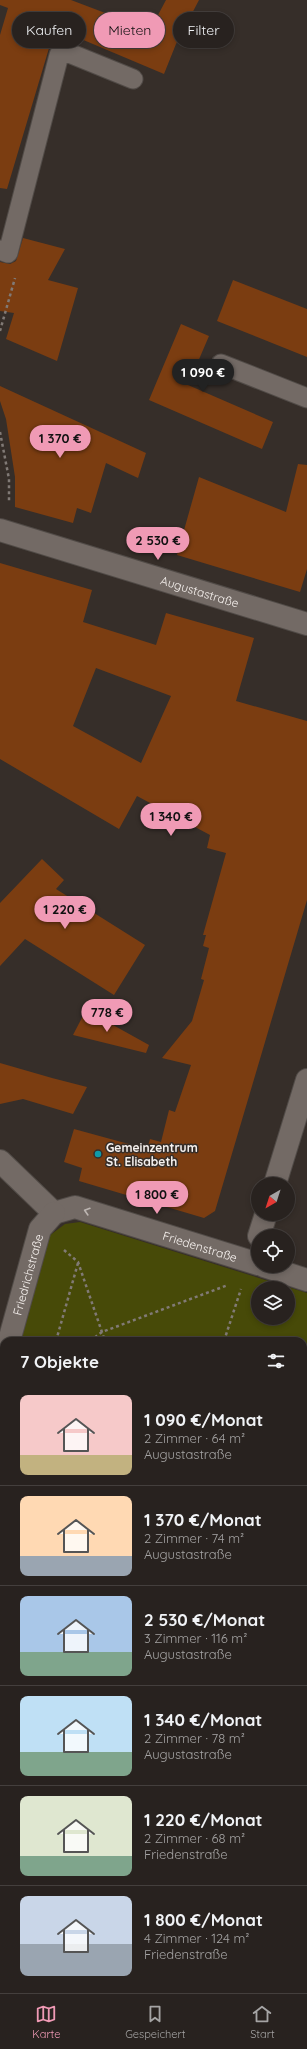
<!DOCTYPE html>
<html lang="de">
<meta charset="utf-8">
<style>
body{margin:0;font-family:Quicksand,sans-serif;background:#302a28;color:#f1f3f6;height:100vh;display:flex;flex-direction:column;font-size:15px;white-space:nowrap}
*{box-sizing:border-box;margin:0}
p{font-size:13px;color:#a5a4a4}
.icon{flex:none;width:22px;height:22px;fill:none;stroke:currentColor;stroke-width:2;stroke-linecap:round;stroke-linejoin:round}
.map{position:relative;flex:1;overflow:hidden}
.drawer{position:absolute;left:0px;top:1337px;width:307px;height:656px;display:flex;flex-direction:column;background:#28221f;border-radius:12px 12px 0 0;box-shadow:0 2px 6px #0003,0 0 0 1px #443f3d}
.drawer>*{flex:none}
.guide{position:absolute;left:12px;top:12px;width:283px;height:36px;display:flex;gap:8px}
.needle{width:26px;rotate:219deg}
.buttons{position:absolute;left:251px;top:1177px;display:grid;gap:8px}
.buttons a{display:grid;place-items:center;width:44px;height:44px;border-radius:50%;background:#28221f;box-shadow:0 2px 6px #0003,0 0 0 1px #443f3d;font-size:20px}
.price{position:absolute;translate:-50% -34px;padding:0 9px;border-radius:14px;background:#f09ab5;color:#111;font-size:13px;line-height:26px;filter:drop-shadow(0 1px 2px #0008)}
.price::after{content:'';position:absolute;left:50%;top:24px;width:12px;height:9px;margin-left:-6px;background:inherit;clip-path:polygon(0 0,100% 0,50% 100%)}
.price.selected{background:#222;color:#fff}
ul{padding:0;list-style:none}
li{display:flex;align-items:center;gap:12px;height:100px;padding:0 20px}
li+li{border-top:1px solid #443f3d}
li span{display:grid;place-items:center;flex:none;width:112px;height:80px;border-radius:8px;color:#555}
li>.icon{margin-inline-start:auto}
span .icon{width:48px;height:48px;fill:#fffc;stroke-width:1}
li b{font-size:17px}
h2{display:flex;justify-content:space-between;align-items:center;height:48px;padding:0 20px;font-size:17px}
.chip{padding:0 14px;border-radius:18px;background:#28221f;box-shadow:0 2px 6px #0003,0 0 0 1px #443f3d;font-size:14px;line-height:36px}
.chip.selected{background:#f09ab5;color:#111}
.menu{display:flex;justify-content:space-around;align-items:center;height:56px;border-top:1px solid #443f3d;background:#28221f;font-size:11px;color:#a5a4a4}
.menu a{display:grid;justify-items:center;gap:2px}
.menu .selected{color:#f09ab5}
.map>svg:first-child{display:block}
.green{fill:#474a08;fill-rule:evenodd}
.building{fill:#7b3d11;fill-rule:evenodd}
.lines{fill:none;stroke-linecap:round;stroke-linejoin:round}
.lane-casing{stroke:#514b47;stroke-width:21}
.street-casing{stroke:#514b47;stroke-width:24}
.path{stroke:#817a76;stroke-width:2.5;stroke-dasharray:3 3;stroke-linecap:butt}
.lane{stroke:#736a65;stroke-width:19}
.street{stroke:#736a65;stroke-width:22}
.oneway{stroke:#bcb5b1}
.culture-dot{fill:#0f9aa8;stroke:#362e29;stroke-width:1.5}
.labels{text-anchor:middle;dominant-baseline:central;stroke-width:3;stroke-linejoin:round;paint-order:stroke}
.street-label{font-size:12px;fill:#f7f2ef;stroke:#362e29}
.poi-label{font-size:12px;font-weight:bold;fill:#f7f2ef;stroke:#362e29;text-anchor:start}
</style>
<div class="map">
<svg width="307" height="1993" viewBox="0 0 307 1993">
<rect width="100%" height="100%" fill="#362e29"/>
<g class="green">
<path d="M80,1222L307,1293V1453L303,1452V1341H18L49,1236L65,1224ZM258,1288H288V1318H258Z"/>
<polygon points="4,1391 4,1839 0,1837 0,1405"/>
</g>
<g class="building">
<polygon points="0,0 71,0 150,30 166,0 199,0 176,44 164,74 55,28 7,189 0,188 0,35 8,8 0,5"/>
<polygon points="23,238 65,249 48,280 78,288 57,361 6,339 14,313 0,311 0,262 10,264 16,261"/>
<polygon points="233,280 307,309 307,357 217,321"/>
<polygon points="181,324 209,336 188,385 273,422 262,449 149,400"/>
<polygon points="0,386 146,453 138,478 106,463 91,513 77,508 73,523 15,507 15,477 6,419 0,401"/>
<polygon points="298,464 307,465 307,569 300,592 177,555 199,477 286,512"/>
<path d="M0,563L92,590L83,622L156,645L166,613L254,638L236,701L307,721V900L215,1211L204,1218L79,1181L82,1168L64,1162L74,1129L147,1149L150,1139L161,1142L169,1110L175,1112L191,1065L162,1058L192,1021L204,980L201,979L209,948L203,946L206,935H203L226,853L207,848L210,835L137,796L119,829L0,759ZM96,668L171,696L141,763L73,726Z"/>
<polygon points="42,859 64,880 56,889 145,945 114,995 25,939 0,966 0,903"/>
<polygon points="86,1010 149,1045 146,1053 73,1035"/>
<polygon points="0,1063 52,1078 87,1087 73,1114 23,1099 0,1104"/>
</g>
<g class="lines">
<g class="lane-casing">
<g id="lane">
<polyline points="0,250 8,253 59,55 69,53 133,79"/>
<polyline points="221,364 307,398"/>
<polyline points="0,1411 4,1412"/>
</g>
</g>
<g class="street-casing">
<g id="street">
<path id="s1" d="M0,530L307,624"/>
<polyline points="0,1161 54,1213"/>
<polyline points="275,1184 307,1080"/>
<path id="s2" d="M54,1213L75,1207L258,1264"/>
<polyline points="259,1236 266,1214"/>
<polyline points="264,1266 307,1280"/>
<path id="s3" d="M9,1341L40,1229L54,1213"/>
<polyline points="0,1372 4,1358"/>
<polyline points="0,1848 4,1849"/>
<polyline points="303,1943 307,1945"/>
<polyline points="35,1993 37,1989"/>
</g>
</g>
<g class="path">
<polyline points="0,331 15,278"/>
<polyline points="0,432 9,479 9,503"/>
<polyline points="64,1250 78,1262 105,1341"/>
<polyline points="56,1341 78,1263"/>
<polyline points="90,1341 102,1332 228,1285"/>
<polyline points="224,1341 241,1289"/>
<polyline points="303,1463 307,1464"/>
<polyline points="303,1490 307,1491"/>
<polyline points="0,1542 4,1530"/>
<polyline points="303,1652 307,1653"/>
<polyline points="0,1653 4,1675"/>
<polyline points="303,1688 307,1690"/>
<polyline points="0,1698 4,1694"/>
</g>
<use href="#lane" class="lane"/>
<use href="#street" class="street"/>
</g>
<defs><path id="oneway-chevron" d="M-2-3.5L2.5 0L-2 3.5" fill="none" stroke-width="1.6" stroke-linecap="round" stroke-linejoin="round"/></defs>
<use class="oneway" href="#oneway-chevron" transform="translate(87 1211) rotate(-163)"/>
<circle class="culture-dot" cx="98" cy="1154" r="4"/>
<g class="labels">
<g class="street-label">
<text stroke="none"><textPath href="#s1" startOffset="209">Augustastraße</textPath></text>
<text stroke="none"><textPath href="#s2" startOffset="153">Friedenstraße</textPath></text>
<text stroke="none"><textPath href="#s3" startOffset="69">Friedrichstraße</textPath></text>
</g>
<g class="poi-label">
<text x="106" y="1147">Gemeinzentrum<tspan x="106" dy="14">St. Elisabeth</tspan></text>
</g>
</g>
</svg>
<div class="buttons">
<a><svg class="needle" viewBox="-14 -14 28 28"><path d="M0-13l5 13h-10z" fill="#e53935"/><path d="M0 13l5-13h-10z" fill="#a5a4a4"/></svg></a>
<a><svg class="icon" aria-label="locate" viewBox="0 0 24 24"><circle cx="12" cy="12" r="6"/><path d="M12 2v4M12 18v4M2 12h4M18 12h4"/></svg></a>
<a><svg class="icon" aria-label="layers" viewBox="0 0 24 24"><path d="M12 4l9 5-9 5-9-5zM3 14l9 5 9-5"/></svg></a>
</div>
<b class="price selected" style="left:203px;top:393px">1 090 €</b>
<b class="price" style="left:60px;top:459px">1 370 €</b>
<b class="price" style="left:158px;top:561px">2 530 €</b>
<b class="price" style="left:171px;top:837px">1 340 €</b>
<b class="price" style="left:65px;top:930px">1 220 €</b>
<b class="price" style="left:107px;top:1033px">778 €</b>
<b class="price" style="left:157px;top:1215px">1 800 €</b>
<div class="guide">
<a class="chip">Kaufen</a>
<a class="chip selected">Mieten</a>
<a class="chip">Filter</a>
</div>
<section class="drawer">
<h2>7 Objekte<svg class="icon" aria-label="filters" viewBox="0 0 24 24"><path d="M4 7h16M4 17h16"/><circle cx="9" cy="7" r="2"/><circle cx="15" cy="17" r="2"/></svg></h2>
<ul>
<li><span style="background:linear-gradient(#f6c9c9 75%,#c2b280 0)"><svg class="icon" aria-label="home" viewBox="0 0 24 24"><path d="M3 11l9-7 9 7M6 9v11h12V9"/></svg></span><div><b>1 090 €/Monat</b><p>2 Zimmer · 64 m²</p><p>Augustastraße</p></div></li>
<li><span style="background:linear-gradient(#ffd9b3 75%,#9aa5b1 0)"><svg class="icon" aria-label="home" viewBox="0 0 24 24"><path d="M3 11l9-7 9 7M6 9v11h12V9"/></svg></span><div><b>1 370 €/Monat</b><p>2 Zimmer · 74 m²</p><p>Augustastraße</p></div></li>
<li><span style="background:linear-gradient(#a9c7e8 70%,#7fa58c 0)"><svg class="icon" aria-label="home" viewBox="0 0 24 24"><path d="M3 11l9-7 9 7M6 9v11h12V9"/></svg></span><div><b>2 530 €/Monat</b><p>3 Zimmer · 116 m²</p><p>Augustastraße</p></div></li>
<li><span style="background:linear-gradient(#bfe0f5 70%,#7fa58c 0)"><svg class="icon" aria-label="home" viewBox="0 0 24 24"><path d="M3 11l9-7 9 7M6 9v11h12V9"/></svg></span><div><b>1 340 €/Monat</b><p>2 Zimmer · 78 m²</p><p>Augustastraße</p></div></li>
<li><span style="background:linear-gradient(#dfe7d0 75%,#7fa58c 0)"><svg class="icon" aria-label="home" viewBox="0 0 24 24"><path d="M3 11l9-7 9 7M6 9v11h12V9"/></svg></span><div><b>1 220 €/Monat</b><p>2 Zimmer · 68 m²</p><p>Friedenstraße</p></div></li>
<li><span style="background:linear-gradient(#c9d6e8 60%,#9aa5b1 0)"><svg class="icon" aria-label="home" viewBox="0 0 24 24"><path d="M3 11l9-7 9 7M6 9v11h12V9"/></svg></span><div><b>1 800 €/Monat</b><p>4 Zimmer · 124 m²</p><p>Friedenstraße</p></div></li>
</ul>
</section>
</div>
<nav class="menu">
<a class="selected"><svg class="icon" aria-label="map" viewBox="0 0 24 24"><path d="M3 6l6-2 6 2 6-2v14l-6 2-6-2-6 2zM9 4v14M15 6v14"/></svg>Karte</a>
<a><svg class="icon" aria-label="saved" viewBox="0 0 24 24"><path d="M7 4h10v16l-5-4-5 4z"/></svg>Gespeichert</a>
<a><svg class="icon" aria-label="home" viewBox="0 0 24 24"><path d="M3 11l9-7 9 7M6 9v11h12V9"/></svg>Start</a>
</nav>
